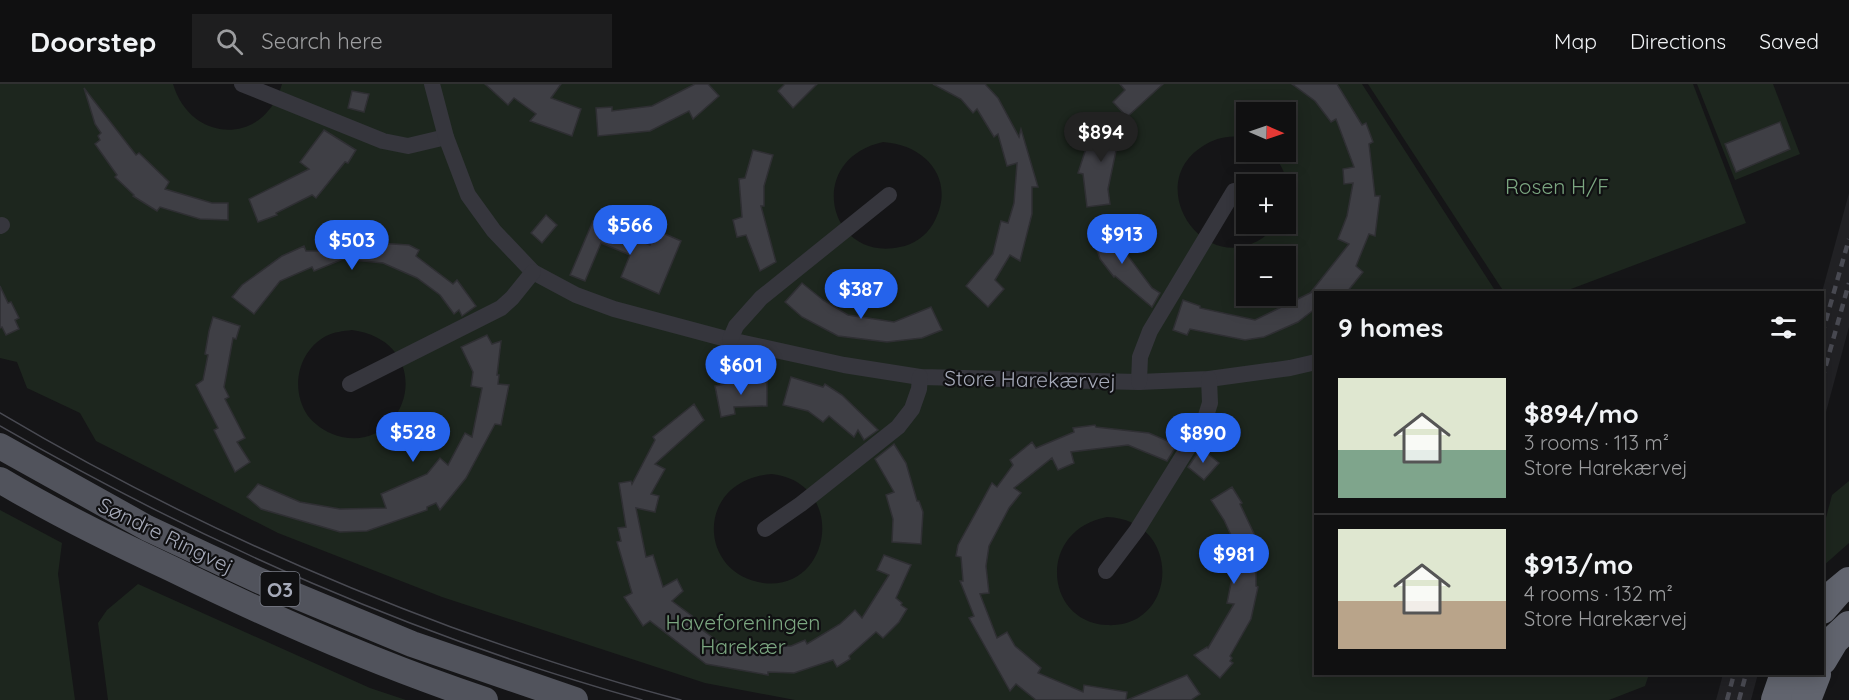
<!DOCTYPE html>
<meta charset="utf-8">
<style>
body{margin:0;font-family:Quicksand,sans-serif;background:#1e1e1f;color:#f1f3f6;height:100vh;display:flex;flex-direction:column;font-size:22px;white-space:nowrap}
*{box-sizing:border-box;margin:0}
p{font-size:20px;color:#9c9d9f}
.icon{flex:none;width:33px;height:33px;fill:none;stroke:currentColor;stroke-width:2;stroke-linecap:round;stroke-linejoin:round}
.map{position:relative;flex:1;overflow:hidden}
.details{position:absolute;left:1314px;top:207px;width:510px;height:384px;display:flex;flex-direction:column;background:#101011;border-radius:0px;box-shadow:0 3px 15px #0003,0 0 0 2px #303031}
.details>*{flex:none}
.needle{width:39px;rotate:92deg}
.tools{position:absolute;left:1236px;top:18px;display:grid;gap:12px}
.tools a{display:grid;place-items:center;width:60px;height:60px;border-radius:0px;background:#101011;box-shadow:0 3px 15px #0003,0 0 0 2px #303031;font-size:30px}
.price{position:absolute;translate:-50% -51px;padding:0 14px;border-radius:21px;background:#2563eb;color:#fff;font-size:20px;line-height:39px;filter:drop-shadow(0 2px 3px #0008)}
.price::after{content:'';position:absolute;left:50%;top:36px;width:18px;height:14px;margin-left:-9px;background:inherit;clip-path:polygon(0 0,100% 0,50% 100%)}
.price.current{background:#222;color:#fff}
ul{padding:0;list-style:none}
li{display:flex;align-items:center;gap:18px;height:150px;padding:0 24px}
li+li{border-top:2px solid #303031}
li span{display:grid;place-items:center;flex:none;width:168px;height:120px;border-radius:0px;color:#555}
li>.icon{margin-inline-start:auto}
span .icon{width:72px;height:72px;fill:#fffc;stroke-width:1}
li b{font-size:26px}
h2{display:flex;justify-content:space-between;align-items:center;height:72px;padding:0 24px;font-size:26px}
header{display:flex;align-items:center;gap:36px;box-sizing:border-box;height:84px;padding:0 30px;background:#101011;border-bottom:2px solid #303031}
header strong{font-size:28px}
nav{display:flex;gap:33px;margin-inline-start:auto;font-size:21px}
.search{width:420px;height:54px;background:#1e1e1f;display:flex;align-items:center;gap:15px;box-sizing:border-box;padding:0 21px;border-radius:0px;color:#9c9d9f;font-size:22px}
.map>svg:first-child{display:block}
.built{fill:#212124}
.green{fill:#1d261e;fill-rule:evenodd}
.building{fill:#3f3f45;stroke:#2f2f33;stroke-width:1.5}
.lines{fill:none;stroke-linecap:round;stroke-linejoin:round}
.minor{stroke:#36363d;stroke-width:16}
.primary{stroke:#51535c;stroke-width:26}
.motorway{stroke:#61646e;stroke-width:30}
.tram{stroke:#494a52;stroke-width:1.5}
.rail{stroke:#494a52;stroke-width:4.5;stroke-dasharray:8 6;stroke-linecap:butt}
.labels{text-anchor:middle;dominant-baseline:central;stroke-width:4.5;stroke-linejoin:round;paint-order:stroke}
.shield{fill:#101012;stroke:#797c87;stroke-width:1.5}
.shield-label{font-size:20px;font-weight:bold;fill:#a6aab9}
.park-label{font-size:21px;fill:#7ba680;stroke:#101012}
.street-label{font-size:21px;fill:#a6aab9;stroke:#101012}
</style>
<header>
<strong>Doorstep</strong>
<div class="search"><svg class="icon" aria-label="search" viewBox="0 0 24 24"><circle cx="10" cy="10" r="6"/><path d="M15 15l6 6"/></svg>Search here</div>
<nav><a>Map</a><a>Directions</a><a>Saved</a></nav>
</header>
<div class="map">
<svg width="1849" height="616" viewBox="0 0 1849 616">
<rect width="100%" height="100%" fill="#151517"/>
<g class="built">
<polygon points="1849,109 1849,243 1823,339 1822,208"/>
<polygon points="1723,590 1758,590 1751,616 1716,616"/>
</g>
<g class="green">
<path d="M0,0H173C191,60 265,62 282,0H1362L1496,208H1316V590H1649L1645,602L1609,616H795L705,599L442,513L278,449L96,357L80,329L27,304L17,278L0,274ZM1246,28H1286V68H1271C1293,93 1286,109 1286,140H1278C1216,211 1136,104 1203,62C1215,54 1231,50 1246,54ZM883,58C928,61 957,98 933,140C926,152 913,161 900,163C829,179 803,76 883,58ZM1246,172H1286V212H1246ZM352,246C438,258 410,367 342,353C329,350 317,343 308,332C290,306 297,268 326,252C334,248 343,247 352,246ZM772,390C848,399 832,508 763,499C696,489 696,395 772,390ZM1107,433C1184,436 1178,546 1106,541C1044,537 1037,446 1107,433Z"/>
<polygon points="1368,0 1693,0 1746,139 1563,208 1504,208"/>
<polygon points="1697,0 1773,0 1800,70 1735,96"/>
<polygon points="1849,397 1849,459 1823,482 1823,445 1832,411"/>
<polygon points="0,426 62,459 58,490 75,616 0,616"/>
<polygon points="138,500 370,604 406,616 108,616 98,539 107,526"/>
</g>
<g class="building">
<polygon points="485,0 561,0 551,14 581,25 572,52 530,37 536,30 514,14 508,21"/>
<polygon points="695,0 708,0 719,12 693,35 689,27 650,47 598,52 596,24 612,23 612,27 652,22"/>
<polygon points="785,0 817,0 793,24 778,7"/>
<polygon points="933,0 985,0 998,14 1019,53 1021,45 1038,103 1032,103 1032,130 1020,177 1010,171 995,196 1004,205 988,223 966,202 993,170 1001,137 1008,139 1014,119 1017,79 1007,82 998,50 994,53 977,25 973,29 961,15"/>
<polygon points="1120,0 1163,0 1127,33 1113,18 1125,6"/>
<polygon points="1292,0 1337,0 1362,41 1366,39 1373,58 1369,60 1375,112 1380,112 1375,152 1369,150 1356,182 1363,188 1347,208 1316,208 1316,224 1298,238 1264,253 1245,256 1190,245 1187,251 1173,246 1183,216 1200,222 1200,224 1255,236 1312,208 1311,208 1349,160 1338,155 1347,132 1353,99 1344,100 1343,85 1354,83 1336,35 1331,38 1315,17"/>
<polygon points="84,4 136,71 139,69 169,98 165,105 212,119 228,119 228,136 200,135 160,123 157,127 133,112 134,111 115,93 117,91 95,60 100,56 98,52 101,49 95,40"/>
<polygon points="352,7 369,10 364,28 348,24"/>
<polygon points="1102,37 1127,45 1121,64 1117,62 1108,105 1110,120 1087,123 1083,90 1078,89 1091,49 1097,51"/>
<polygon points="1780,38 1790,65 1736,88 1725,60"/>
<polygon points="324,46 356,66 348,79 345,78 316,114 312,111 276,129 277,131 258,138 249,115 309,85 300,78"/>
<polygon points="753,66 773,71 764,102 764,122 761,122 776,178 760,187 746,151 737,153 733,136 742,133 739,95 745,94"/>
<polygon points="546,131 557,141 542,159 531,149"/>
<polygon points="593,137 650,161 656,146 681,157 659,210 621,193 630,171 601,159 585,197 570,191"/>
<polygon points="1110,140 1121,172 1125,168 1152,204 1160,209 1152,223 1115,192 1114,193 1100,175 1091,147"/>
<polygon points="346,150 346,157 409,161 419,166 416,172 453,200 457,196 476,222 462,232 459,226 454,230 440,211 417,194 383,179 343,175 314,187 312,183 280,197 254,230 232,213 242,201 282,172 304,162 306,167 331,167 331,151"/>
<polygon points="802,199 823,216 848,231 894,238 931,223 942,246 922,254 887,258 838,252 802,233 785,218"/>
<polygon points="0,202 8,219 11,218 19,234 15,236 19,245 6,251 2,243 0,244"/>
<polygon points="213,233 240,242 236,255 233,254 224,303 229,313 225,315 245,354 237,358 250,378 235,388 214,346 218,344 196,301 203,296 208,271 205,270 209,247"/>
<polygon points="487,251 492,260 501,257 497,291 499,291 498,300 509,301 501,341 495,340 466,394 440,426 436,419 427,423 427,426 367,447 340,448 261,425 247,413 258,400 300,418 340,425 386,424 381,410 427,390 440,374 448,381 465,349 472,353 482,304 471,302 473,288 461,263"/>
<polygon points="791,293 823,303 825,300 842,311 878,346 864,356 858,346 854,353 829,332 823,338 808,327 783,321"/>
<polygon points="767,298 767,322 734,323 735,330 721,333 715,302 729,299"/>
<polygon points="694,320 704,336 655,380 665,385 651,410 659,412 655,428 636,424 646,473 653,471 663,503 677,495 683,507 672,517 692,532 689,536 731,567 732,559 763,567 763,562 791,562 805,556 807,560 840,540 855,526 862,534 889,491 877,486 884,471 911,481 896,514 902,519 901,521 907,525 899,538 883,554 876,548 849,572 850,575 837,583 833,576 794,589 768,588 768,591 706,580 650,537 643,542 624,513 632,509 617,458 621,457 618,444 626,443 619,399 631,397 632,400 655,356 653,353"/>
<polygon points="1095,341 1096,343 1149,349 1177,361 1167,377 1128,361 1071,368 1074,379 1058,386 1052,374 1014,404 1021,409 1009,424 989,462 986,482 989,509 980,510 997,554 1007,548 1015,562 1041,584 1038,589 1083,608 1084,601 1127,608 1126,616 1036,616 1016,600 1010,607 969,534 974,532 960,497 963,497 961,473 956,472 958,461 992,399 997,403 1013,381 1010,376 1032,358 1036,364 1074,348 1073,344"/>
<polygon points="894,360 906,379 917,417 919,417 923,428 921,460 892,458 893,435 886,411 894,408 875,375"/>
<polygon points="1201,364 1219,379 1204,396 1188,383"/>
<polygon points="1232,403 1242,419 1240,420 1256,454 1256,502 1258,503 1251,535 1230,572 1232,574 1230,577 1233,579 1220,594 1194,571 1207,563 1208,564 1234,520 1227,519 1233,489 1230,489 1229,475 1242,475 1224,436 1211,416"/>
<polygon points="1187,591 1200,610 1191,616 1127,616"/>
</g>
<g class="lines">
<g class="minor">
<polyline points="242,0 383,57 408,62 446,53"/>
<polyline points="432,0 446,53 468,111 494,147 533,188 576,211 614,225 730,256 844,281 920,293 1139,298 1209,295 1290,284 1316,278"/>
<polyline points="0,142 2,141"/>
<polyline points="730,256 736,242 761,214 889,111"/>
<polyline points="1139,298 1140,273 1150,247 1234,107"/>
<polyline points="350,300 501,224 512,214 533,188"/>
<polyline points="765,445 801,420 898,343 912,325 919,305 920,293"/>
<polyline points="1106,487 1137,446 1204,338 1210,319 1209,295"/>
</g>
<g class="primary">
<polyline points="0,362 147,444 258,496 412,560 575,616"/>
<path d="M0,396C55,429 112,457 170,484C272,534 376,580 485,616"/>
</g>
<g class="motorway">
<polyline points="1822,525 1837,508 1849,498"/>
<polyline points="1822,576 1834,556 1849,542"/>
<polyline points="1776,616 1785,590"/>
<polyline points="1806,616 1816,590"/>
</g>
<g class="tram">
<path d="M0,329C143,414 295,485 451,543C526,570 603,596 681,616"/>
<path d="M0,342C205,460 414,552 642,616"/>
</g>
<g class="rail">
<polyline points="1822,250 1849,155"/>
<polyline points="1822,295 1849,199"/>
<polyline points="1727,616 1734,590"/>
<polyline points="1739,616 1746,590"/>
</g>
</g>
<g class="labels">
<rect class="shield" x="260.5" y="488" width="39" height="34" rx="4.5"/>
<g class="shield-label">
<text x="280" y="505">O3</text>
</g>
<g class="park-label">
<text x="1557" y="102">Rosen H/F</text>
<text x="743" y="538">Haveforeningen<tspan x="743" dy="24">Harekær</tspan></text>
</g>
<g class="street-label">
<text transform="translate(1030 295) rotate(1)">Store Harekærvej</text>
<text transform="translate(166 451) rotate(26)">Søndre Ringvej</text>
</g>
</g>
</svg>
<div class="tools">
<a><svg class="needle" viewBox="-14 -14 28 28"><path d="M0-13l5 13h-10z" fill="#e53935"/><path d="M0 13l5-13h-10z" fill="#9c9d9f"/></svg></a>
<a>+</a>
<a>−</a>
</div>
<b class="price current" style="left:1101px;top:79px">$894</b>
<b class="price" style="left:630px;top:172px">$566</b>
<b class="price" style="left:1122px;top:181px">$913</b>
<b class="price" style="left:352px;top:187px">$503</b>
<b class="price" style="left:861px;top:236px">$387</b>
<b class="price" style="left:741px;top:312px">$601</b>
<b class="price" style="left:413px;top:379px">$528</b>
<b class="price" style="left:1203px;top:380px">$890</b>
<b class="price" style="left:1234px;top:501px">$981</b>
<section class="details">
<h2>9 homes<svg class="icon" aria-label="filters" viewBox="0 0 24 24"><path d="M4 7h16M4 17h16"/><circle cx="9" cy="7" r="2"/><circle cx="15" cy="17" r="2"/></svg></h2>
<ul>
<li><span style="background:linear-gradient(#dfe7d0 60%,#7fa58c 0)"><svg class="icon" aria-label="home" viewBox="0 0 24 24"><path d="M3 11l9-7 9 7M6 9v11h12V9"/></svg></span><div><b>$894/mo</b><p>3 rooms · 113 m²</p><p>Store Harekærvej</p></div></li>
<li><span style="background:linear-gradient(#dfe7d0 60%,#b9a48a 0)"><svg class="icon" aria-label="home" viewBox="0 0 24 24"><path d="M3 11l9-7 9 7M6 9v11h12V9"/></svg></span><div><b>$913/mo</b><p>4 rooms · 132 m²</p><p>Store Harekærvej</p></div></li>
</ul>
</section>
</div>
